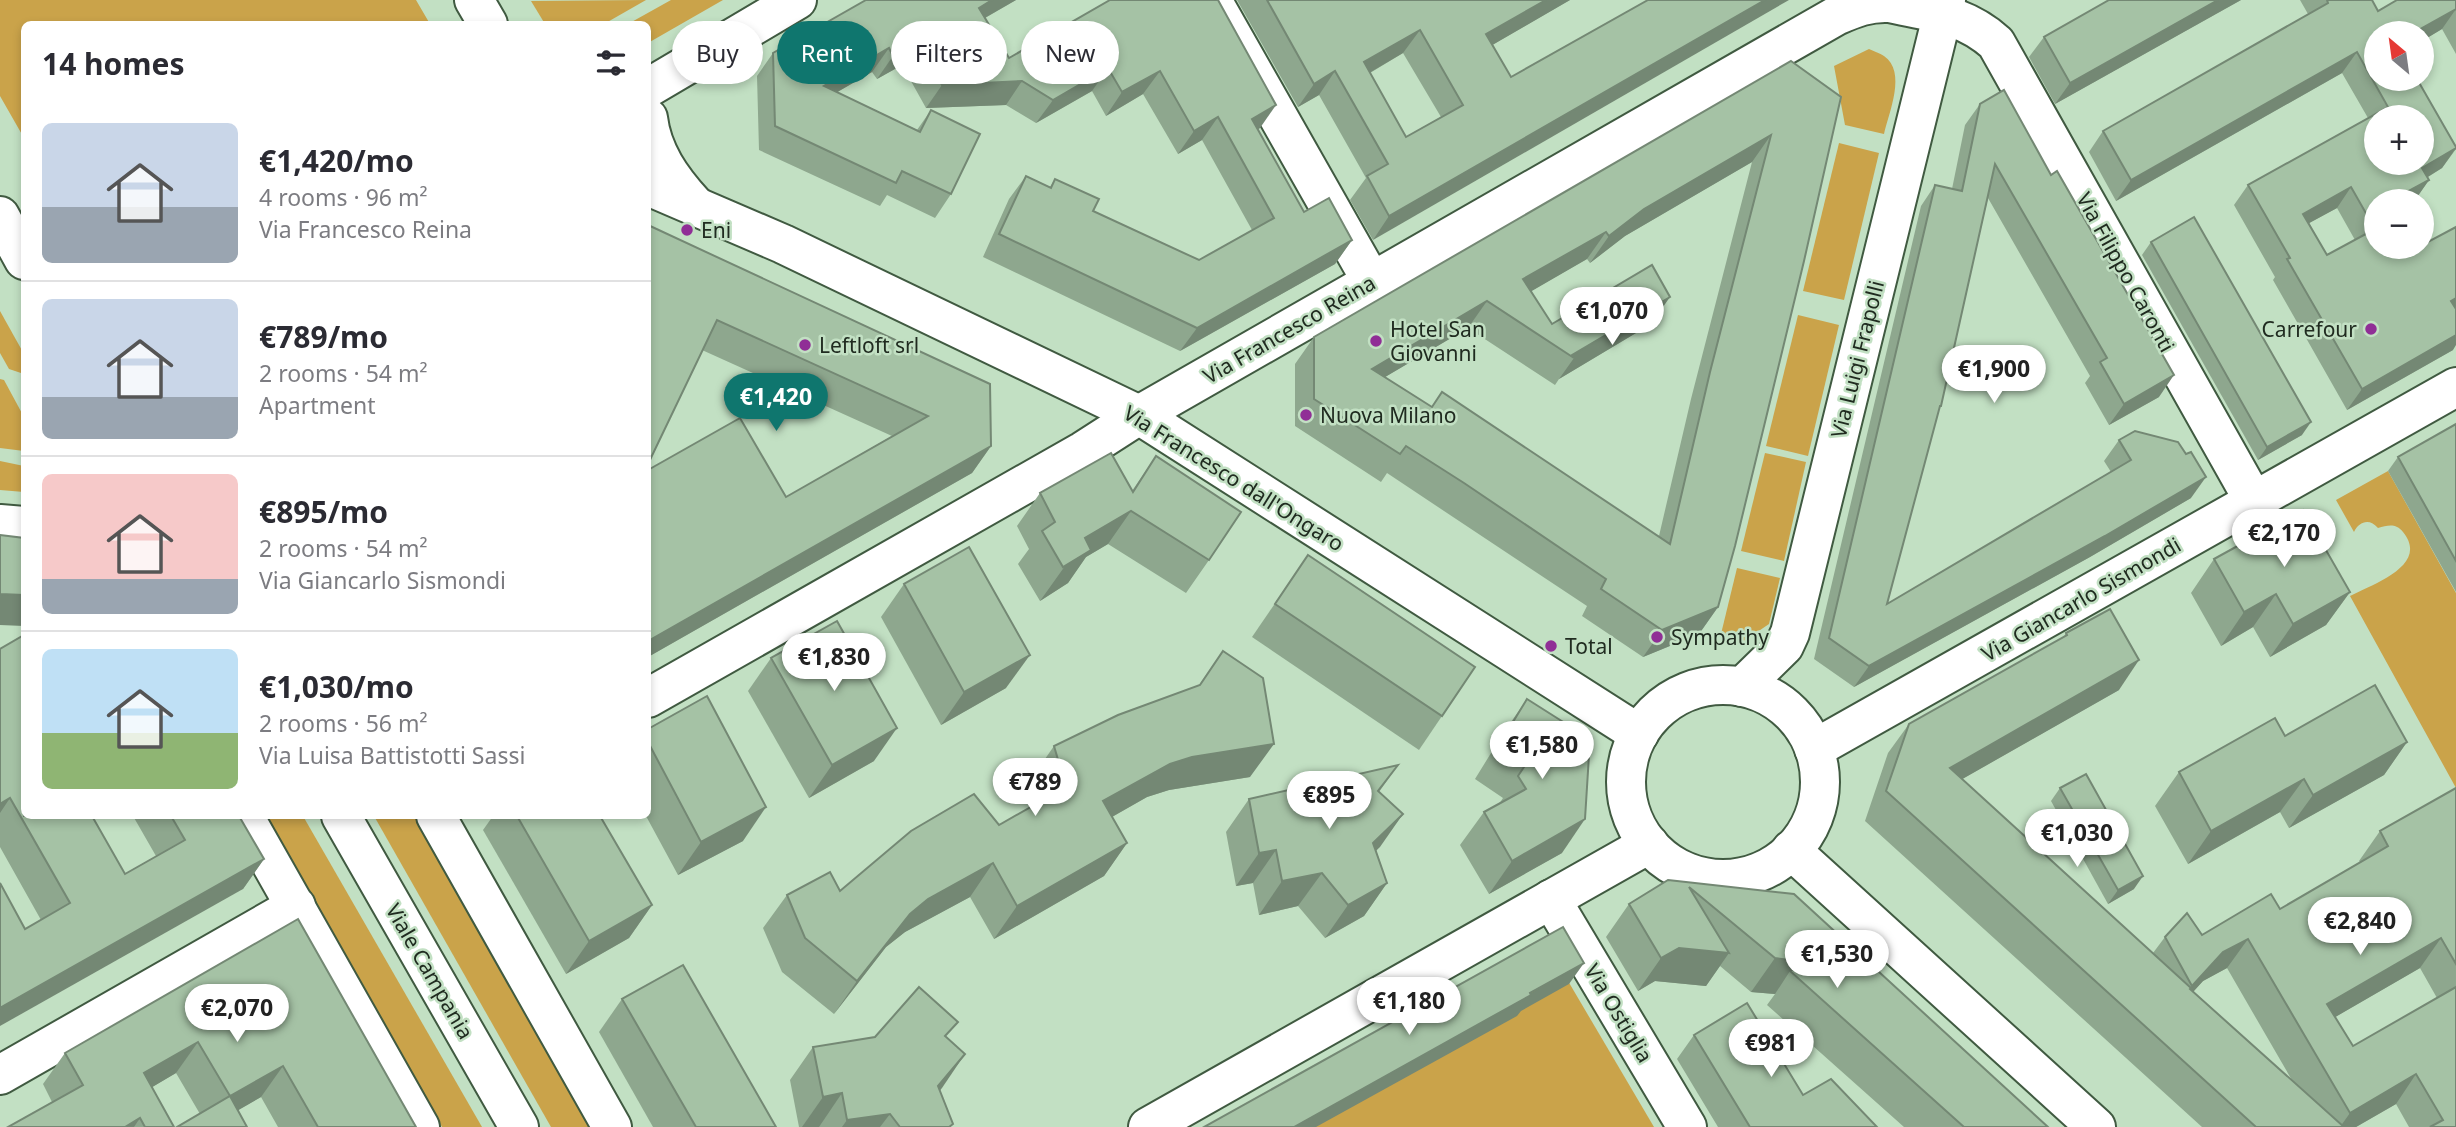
<!DOCTYPE html>
<meta charset="utf-8">
<style>
body{margin:0;font-family:"Noto Sans",sans-serif;background:#f7f7f7;color:#2b2b33;height:100vh;display:flex;flex-direction:column;font-size:26px;white-space:nowrap}
*{box-sizing:border-box;margin:0}
p{font-size:23px;color:#7c7c81}
.icon{flex:none;width:38px;height:38px;fill:none;stroke:currentColor;stroke-width:2;stroke-linecap:round;stroke-linejoin:round}
.map{position:relative;flex:1;overflow:hidden}
.drawer{position:absolute;left:21px;top:21px;width:630px;height:798px;display:flex;flex-direction:column;background:#fff;border-radius:10px;box-shadow:0 4px 10px #0003}
.drawer>*{flex:none}
.guide{position:absolute;left:672px;top:21px;width:665px;height:63px;display:flex;gap:14px}
.needle{width:46px;rotate:331deg}
.controls{position:absolute;left:2364px;top:21px;display:grid;gap:14px}
.controls a{display:grid;place-items:center;width:70px;height:70px;border-radius:50%;background:#fff;box-shadow:0 4px 10px #0003;font-size:35px}
.price{position:absolute;translate:-50% -60px;padding:0 16px;border-radius:24px;background:#fff;color:#222;font-size:23px;line-height:46px;filter:drop-shadow(0 2px 4px #0008)}
.price::after{content:'';position:absolute;left:50%;top:42px;width:21px;height:16px;margin-left:-10px;background:inherit;clip-path:polygon(0 0,100% 0,50% 100%)}
.price.current{background:#0f766e;color:#fff}
ul{padding:0;list-style:none}
li{display:flex;align-items:center;gap:21px;height:175px;padding:0 21px}
li+li{border-top:2px solid #e1e1e2}
li span{display:grid;place-items:center;flex:none;width:196px;height:140px;border-radius:10px;color:#555}
li>.icon{margin-inline-start:auto}
span .icon{width:84px;height:84px;fill:#fffc;stroke-width:1}
li b{font-size:30px}
h2{display:flex;justify-content:space-between;align-items:center;height:84px;padding:0 21px;font-size:30px}
.chip{padding:0 24px;border-radius:32px;background:#fff;box-shadow:0 4px 10px #0003;font-size:24px;line-height:63px}
.chip.current{background:#0f766e;color:#fff}
.map>svg:first-child{display:block}
.green{fill:#caa34a}
.lines{fill:none;stroke-linecap:round;stroke-linejoin:round}
.street-casing{stroke:#405a41;stroke-width:42}
.secondary-casing{stroke:#405a41;stroke-width:42}
.street{stroke:#fff;stroke-width:38}
.secondary{stroke:#fff;stroke-width:38}
.wall{fill:#8ea78e;fill-rule:evenodd}
.shaded-wall{fill:#748874}
.building{fill:#a5c2a5;stroke:#748874;stroke-width:2;fill-rule:evenodd}
.poi-dot{fill:#902e96;stroke:#c2e0c3;stroke-width:2.5}
.labels{text-anchor:middle;dominant-baseline:central;stroke-width:5;stroke-linejoin:round;paint-order:stroke}
.poi-label{font-size:21px;fill:#202b20;stroke:#c2e0c3;text-anchor:start}
.street-label{font-size:21px;fill:#202b20;stroke:#c2e0c3}
</style>
<div class="map">
<svg width="2456" height="1127" viewBox="0 0 2456 1127">
<rect width="100%" height="100%" fill="#c2e0c3"/>
<g class="green">
<polygon points="0,0 416,0 430,24 24,24 24,138 0,96"/>
<polygon points="646,0 604,24 545,24 531,1"/>
<polygon points="671,0 723,0 648,43 648,24 628,24"/>
<path d="M1869,49C1873,51 1880,53 1884,56C1907,72 1889,112 1884,134L1845,125L1834,66Z"/>
<polygon points="1839,143 1879,153 1844,300 1803,291"/>
<polygon points="0,311 24,354 24,374 9,369 0,353"/>
<polygon points="1798,315 1839,325 1808,456 1766,446"/>
<polygon points="0,379 4,380 24,417 24,451 0,448"/>
<polygon points="1765,453 1806,462 1784,561 1741,551"/>
<polygon points="0,461 24,466 24,492 0,490"/>
<path d="M2388,471L2456,593V788L2350,596C2373,584 2430,565 2403,532C2396,523 2388,525 2378,528C2370,518 2359,521 2354,532L2336,500Z"/>
<polygon points="1737,568 1780,578 1769,624 1744,641 1721,634"/>
<polygon points="265,816 303,816 482,1127 442,1127"/>
<polygon points="374,816 418,816 594,1127 551,1127"/>
<polygon points="1548,947 1654,1127 1227,1127"/>
</g>
<g class="lines">
<g class="street-casing">
<g id="street">
<polyline points="474,0 488,24"/>
<polyline points="1212,0 1372,282"/>
<path d="M648,118C652,152 671,179 694,204"/>
<polyline points="648,186 783,244 1139,415 1639,734"/>
<circle cx="1723" cy="782" r="97"/>
<polyline points="1742,687 1784,646 1790,633 1946,0"/>
<path d="M648,698L1083,451L1139,415L1836,16C1854,8 1869,2 1889,3C1930,12 1964,14 1996,43L2254,501"/>
<polyline points="1814,749 2456,387"/>
<polyline points="244,816 420,1127"/>
<polyline points="436,816 612,1127"/>
<polyline points="1791,850 2096,1127"/>
<polyline points="1551,899 1687,1127"/>
<polyline points="0,1075 296,906"/>
<polyline points="1148,1127 1649,844"/>
</g>
</g>
<g class="secondary-casing">
<g id="secondary">
<polyline points="648,88 797,0"/>
<polyline points="0,216 24,260"/>
<polyline points="0,524 24,526"/>
<polyline points="341,816 519,1127"/>
</g>
</g>
<use href="#street" class="street"/>
<use href="#secondary" class="secondary"/>
</g>
<g class="wall">
<polygon points="866,0 1016,0 985,18 1009,58 1110,0 1260,128 1258,129 1304,212 1352,240 1335,264 1180,351 983,257 1009,199 1026,176 1050,187 1055,179 1093,211 1199,260 1252,230 1202,140 1178,154 1143,94 1106,116 1092,91 1036,123 1006,105 926,108 902,65 877,79 872,72 837,92 917,130 931,110 951,194 935,218 887,195 880,206 759,150 757,76 773,53"/>
<path d="M1237,0H1570L1492,45L1511,77L1373,240L1350,200L1366,178L1319,95L1298,107ZM1403,53L1441,117L1406,137L1370,73Z"/>
<polygon points="2109,0 2241,0 2055,104 2029,57 2044,37"/>
<path d="M2300,0H2372L2378,11L2456,0V54L2442,29L2422,41V33H2376L2456,149L2442,168L2428,177L2429,180L2415,200L2376,201L2453,350L2347,410L2273,280L2275,277L2234,205L2248,185L2368,118L2342,73L2116,201L2089,152L2103,131L2308,14ZM2337,208L2355,240L2327,255L2309,223Z"/>
<path d="M1791,61L1718,607L1699,634L1643,657L1582,616L1587,606L1444,511L1387,473L1381,482L1295,426V364L1314,337ZM1752,162L1691,399L1659,536L1432,407L1385,377L1468,328L1555,385L1559,379L1651,324H1552L1531,291L1587,259L1590,263L1625,236Z"/>
<polygon points="1980,104 2159,397 2109,425 2085,383 2090,376 1988,198 1938,410 1887,604 2111,472 2104,461 2119,440 2191,498 2090,557 1854,687 1814,659 1921,206 1935,185 1952,189 1965,125"/>
<polygon points="648,225 991,446 972,473 648,657 648,470 786,497 892,436 702,350"/>
<polygon points="2151,242 2302,435 2258,460 2142,255"/>
<polygon points="2456,424 2456,592 2388,471 2398,457"/>
<polygon points="1156,456 1209,560 1186,593 1108,544 1086,557 1068,583 1040,601 1018,564 1029,549 1017,526 1040,493 1132,491"/>
<polygon points="1308,555 1442,716 1419,750 1252,637"/>
<polygon points="2214,559 2350,592 2326,625 2270,657 2253,627 2221,646 2191,593"/>
<polygon points="904,584 1006,688 941,725 881,617"/>
<path d="M2066,633L2119,690L1962,779L2153,953L2165,937L2202,935L2280,909L2360,862L2359,861L2380,831L2456,788V1127H2409L2396,1104L2356,1127H2202L1865,821L1888,753L1909,724L2063,638ZM2227,968L2293,1082L2193,992L2203,981ZM2420,968L2437,998L2353,1046L2335,1017Z"/>
<polygon points="0,649 24,816 125,874 156,856 133,816 239,816 264,859 243,889 25,929 41,920 0,847"/>
<polygon points="1223,651 1250,777 1169,790 1147,797 1112,817 1127,843 1104,876 994,939 970,897 905,932 886,947 834,1014 782,972 763,928 787,895 840,891 999,825 1038,803 1031,779 1054,746 1199,685"/>
<polygon points="771,658 874,761 809,798 748,691"/>
<polygon points="1527,699 1562,853 1489,894 1460,845 1484,812 1499,804 1503,798 1475,779 1504,732"/>
<polygon points="648,729 743,841 678,875 646,816 648,816"/>
<polygon points="2285,736 2407,742 2384,775 2289,828 2280,812 2188,864 2155,806 2179,772"/>
<polygon points="1398,765 1379,792 1403,814 1376,850 1387,883 1364,916 1325,938 1298,906 1259,915 1253,883 1236,886 1226,832 1249,799"/>
<polygon points="2060,788 2134,889 2108,904 2051,801"/>
<polygon points="493,816 600,816 652,905 629,938 566,974 483,830"/>
<polygon points="1668,880 1794,894 2048,1127 1904,1127 1767,1005 1775,994 1751,992 1720,966 1706,986 1655,981 1638,991 1606,937 1629,904"/>
<polygon points="298,919 416,1127 278,1127 261,1097 238,1110 200,1114 176,1073 152,1087 174,1127 8,1127 52,1102 43,1084 65,1053"/>
<polygon points="622,999 776,1127 653,1127 599,1032"/>
<polygon points="1694,1035 1803,1095 1877,1127 1718,1127 1677,1059"/>
<polygon points="947,1038 940,1090 951,1127 799,1127 790,1080 813,1047"/>
</g>
<g class="shaded-wall">
<polygon points="992,0 1016,0 962,31 979,8"/>
<polygon points="1546,0 1570,0 1470,58 1486,34"/>
<polygon points="1765,0 1789,0 1373,240 1389,216"/>
<polygon points="2218,0 2241,0 2055,104 2070,83"/>
<polygon points="2456,9 2442,29 2422,41 2422,33 2413,33"/>
<polygon points="1420,30 1403,53 1347,86 1364,62"/>
<polygon points="918,42 902,65 877,79 893,56"/>
<polygon points="889,48 872,72 808,109 824,86"/>
<polygon points="2357,52 2342,73 2116,201 2131,180"/>
<polygon points="1108,68 1092,91 1036,123 1053,100"/>
<polygon points="1160,71 1143,94 1106,116 1122,92"/>
<polygon points="1335,71 1319,95 1298,107 1314,84"/>
<polygon points="1022,81 1006,105 926,108 942,85"/>
<polygon points="1276,105 1260,128 1236,142 1252,119"/>
<polygon points="1218,117 1202,140 1178,154 1194,131"/>
<polygon points="1771,135 1752,162 1625,236 1590,263 1609,236 1644,209"/>
<polygon points="2456,148 2442,168 2408,189 2422,168"/>
<polygon points="2429,180 2415,200 2393,201 2394,199"/>
<polygon points="2351,187 2337,208 2289,234 2303,214"/>
<polygon points="1606,232 1587,259 1504,307 1523,279"/>
<polygon points="1352,240 1335,264 1180,351 1197,328"/>
<polygon points="1670,297 1651,324 1559,379 1574,358 1572,355"/>
<polygon points="2456,298 2456,311 2451,301"/>
<polygon points="1487,301 1468,328 1353,396 1372,369"/>
<polygon points="2456,335 2456,345 2453,350 2347,410 2362,389"/>
<polygon points="2174,375 2159,397 2109,425 2124,404"/>
<polygon points="2311,422 2302,435 2258,460 2267,447"/>
<polygon points="991,446 972,473 648,657 648,641"/>
<polygon points="2206,477 2191,498 2090,557 1854,687 1869,666"/>
<polygon points="1131,511 1108,544 1086,557 1068,583 1040,601 1085,538"/>
<polygon points="2350,592 2326,625 2270,657 2293,624"/>
<polygon points="0,594 24,595 24,626 0,625"/>
<polygon points="2276,594 2253,627 2221,646 2244,612"/>
<polygon points="1718,607 1699,634 1643,657 1662,630"/>
<polygon points="1030,655 1006,688 941,725 964,692"/>
<polygon points="2139,660 2119,690 1929,798 1950,768"/>
<polygon points="897,728 874,761 809,798 832,765"/>
<polygon points="2407,742 2384,775 2289,828 2313,795"/>
<polygon points="1274,744 1250,777 1169,790 1147,797 1080,835 1103,801 1170,764 1192,757"/>
<polygon points="2304,779 2280,812 2188,864 2211,831"/>
<polygon points="10,798 0,813 0,804"/>
<polygon points="766,807 743,841 678,875 701,842"/>
<polygon points="1403,814 1380,847 1350,876 1373,843"/>
<polygon points="1585,819 1562,853 1489,894 1512,861"/>
<polygon points="1127,843 1104,876 994,939 1017,906"/>
<polygon points="1276,850 1253,883 1236,886 1259,853"/>
<polygon points="264,859 243,889 0,1026 0,1008"/>
<polygon points="993,863 970,897 905,932 886,947 834,1014 857,981 910,914 928,899"/>
<polygon points="1322,873 1298,906 1259,915 1282,881"/>
<polygon points="2143,876 2134,889 2108,904 2118,890"/>
<polygon points="1387,883 1364,916 1325,938 1348,905"/>
<polygon points="652,905 629,938 566,974 589,941"/>
<polygon points="2441,938 2420,968 2306,1034 2327,1004"/>
<polygon points="2248,939 2227,968 2203,981 2171,1016 2192,986 2223,952"/>
<polygon points="1679,948 1729,953 1706,986 1655,981 1638,991 1661,958"/>
<polygon points="1775,958 1806,962 1790,971 1775,994 1751,992"/>
<polygon points="1584,963 1569,984 1521,1011 1517,1016 1316,1127 1294,1127"/>
<polygon points="198,1042 176,1073 122,1105 144,1073"/>
<polygon points="965,1054 942,1088 915,1120 938,1086"/>
<polygon points="283,1066 261,1097 209,1127 230,1096"/>
<polygon points="2416,1074 2396,1104 2356,1127 2340,1127 2350,1113"/>
<polygon points="842,1093 819,1127 802,1127 823,1097"/>
<polygon points="890,1114 880,1127 842,1127 847,1120"/>
<polygon points="140,1118 134,1127 125,1127"/>
</g>
<g class="building">
<polygon points="866,0 992,0 979,8 1009,58 1110,0 1218,0 1276,105 1252,119 1304,212 1329,198 1352,240 1197,328 999,234 1026,176 1051,188 1055,179 1099,199 1093,211 1199,260 1274,218 1218,117 1194,131 1160,71 1122,92 1108,68 1053,100 1022,81 942,85 918,42 893,56 889,48 824,86 920,132 931,110 980,134 951,194 902,171 896,183 775,126 773,53"/>
<path d="M1267,0H1546L1486,34L1511,77L1648,0H1765L1389,216L1367,176L1388,164L1335,71L1314,84ZM1420,30L1463,105L1406,137L1364,62Z"/>
<polygon points="2109,0 2218,0 2070,83 2044,37"/>
<path d="M2327,0H2372L2378,11L2397,0H2456V9L2413,33H2376V79H2417L2456,147V148L2422,168L2429,180L2394,199L2395,201H2376V247H2422V245L2456,227V298L2451,301L2456,309V335L2362,389L2287,259L2290,258L2248,185L2388,107L2357,52L2131,180L2103,131L2328,3ZM2376,117H2422V163H2376ZM2351,187L2375,229L2327,255L2303,214Z"/>
<path d="M1791,61L1841,97L1804,261L1735,546L1718,607L1662,630L1601,589L1606,579L1464,483L1406,446L1400,454L1314,399V337ZM1771,135L1710,372L1670,544L1442,392L1432,407L1372,369L1487,301L1574,358L1572,355L1670,297L1652,265L1552,324L1523,279L1606,232L1609,236L1644,209Z"/>
<polygon points="2004,90 2051,175 2057,171 2174,375 2124,404 2100,362 2107,358 1995,164 1941,406 1940,406 1887,604 2131,460 2119,440 2135,431 2178,442 2186,454 2191,452 2206,477 2105,536 1869,666 1829,638 1935,185 1962,191 1980,104"/>
<polygon points="2194,217 2311,422 2267,447 2151,242"/>
<polygon points="648,225 990,384 991,446 648,641 648,470 740,418 786,497 928,416 717,320 648,464"/>
<polygon points="2456,424 2456,561 2398,457"/>
<polygon points="1111,453 1133,492 1156,456 1241,512 1209,560 1131,511 1085,538 1091,550 1063,567 1042,531 1055,522 1040,493"/>
<polygon points="2303,510 2350,592 2293,624 2276,594 2244,612 2214,559"/>
<polygon points="0,535 24,538 24,595 0,594"/>
<polygon points="969,547 1030,655 964,692 904,584"/>
<polygon points="1308,555 1475,667 1442,716 1275,604"/>
<polygon points="2110,609 2139,660 1950,768 2191,988 2190,989 2344,1127 2256,1127 1886,791 1909,724 2067,635 2066,633"/>
<polygon points="837,621 897,728 832,765 771,658"/>
<polygon points="24,635 24,816 92,816 125,874 185,840 171,816 239,816 264,859 0,1008 0,883 25,929 70,903 10,798 0,804 0,649"/>
<polygon points="1223,651 1263,678 1274,744 1192,757 1170,764 1103,801 1127,843 1017,906 993,863 928,899 910,914 857,981 805,938 787,895 830,872 840,891 911,831 974,794 999,825 1066,787 1054,746 1118,715 1200,685"/>
<polygon points="2375,685 2407,742 2313,795 2304,779 2211,831 2179,772 2275,718 2285,736"/>
<polygon points="707,696 766,807 701,842 648,742 648,729"/>
<polygon points="1527,699 1590,739 1585,819 1512,861 1484,812 1526,789 1518,776 1526,764 1499,745"/>
<polygon points="1398,765 1378,791 1403,814 1373,843 1387,883 1348,905 1322,873 1282,881 1276,850 1259,853 1249,799"/>
<polygon points="2086,774 2143,876 2118,890 2060,788"/>
<polygon points="2456,788 2456,964 2441,938 2327,1004 2353,1046 2456,987 2456,1127 2430,1127 2443,1120 2416,1074 2350,1113 2248,939 2223,952 2192,986 2165,937 2187,913 2202,935 2271,894 2280,909 2388,846 2380,831"/>
<polygon points="517,816 600,816 652,905 589,941"/>
<polygon points="1668,880 1794,894 2048,1127 1964,1127 1790,971 1806,962 1775,958 1689,887 1729,953 1679,948 1661,958 1629,904"/>
<polygon points="298,919 416,1127 318,1127 283,1066 230,1096 198,1042 144,1073 174,1127 145,1127 140,1118 125,1127 8,1127 83,1085 65,1053"/>
<polygon points="1563,927 1584,963 1530,993 1531,995 1294,1127 1204,1127"/>
<polygon points="683,965 776,1127 696,1127 622,999"/>
<polygon points="919,987 958,1022 945,1036 965,1054 938,1086 953,1124 949,1127 900,1127 890,1114 847,1120 842,1093 823,1097 813,1047 875,1037"/>
<polygon points="1747,1003 1803,1095 1831,1079 1877,1127 1750,1127 1694,1035"/>
<polygon points="230,1096 247,1127 177,1127"/>
</g>
<g class="poi-dot">
<circle cx="687" cy="230" r="7"/>
<circle cx="2371" cy="329" r="7"/>
<circle cx="1376" cy="341" r="7"/>
<circle cx="805" cy="345" r="7"/>
<circle cx="1306" cy="415" r="7"/>
<circle cx="1657" cy="637" r="7"/>
<circle cx="1551" cy="646" r="7"/>
</g>
<g class="labels">
<g class="poi-label">
<text x="701" y="230">Eni</text>
<text x="1390" y="329">Hotel San<tspan x="1390" dy="24">Giovanni</tspan></text>
<text x="2357" y="329" text-anchor="end">Carrefour</text>
<text x="819" y="345">Leftloft srl</text>
<text x="1320" y="415">Nuova Milano</text>
<text x="1671" y="637">Sympathy</text>
<text x="1565" y="646">Total</text>
</g>
<g class="street-label">
<text transform="translate(2126 272) rotate(61)">Via Filippo Caronti</text>
<text transform="translate(1289 329) rotate(-30)">Via Francesco Reina</text>
<text transform="translate(1857 359) rotate(-76)">Via Luigi Frapolli</text>
<text transform="translate(1234 478) rotate(32)">Via Francesco dall'Ongaro</text>
<text transform="translate(2081 599) rotate(-30)">Via Giancarlo Sismondi</text>
<text transform="translate(430 971) rotate(60)">Viale Campania</text>
<text transform="translate(1619 1013) rotate(59)">Via Ostiglia</text>
</g>
</g>
</svg>
<div class="controls">
<a><svg class="needle" viewBox="-14 -14 28 28"><path d="M0-13l5 13h-10z" fill="#e53935"/><path d="M0 13l5-13h-10z" fill="#7c7c81"/></svg></a>
<a>+</a>
<a>−</a>
</div>
<b class="price" style="left:1612px;top:347px">€1,070</b>
<b class="price" style="left:1994px;top:405px">€1,900</b>
<b class="price current" style="left:776px;top:433px">€1,420</b>
<b class="price" style="left:2284px;top:569px">€2,170</b>
<b class="price" style="left:834px;top:693px">€1,830</b>
<b class="price" style="left:1542px;top:781px">€1,580</b>
<b class="price" style="left:1035px;top:818px">€789</b>
<b class="price" style="left:1329px;top:831px">€895</b>
<b class="price" style="left:2077px;top:869px">€1,030</b>
<b class="price" style="left:2360px;top:957px">€2,840</b>
<b class="price" style="left:1837px;top:990px">€1,530</b>
<b class="price" style="left:1409px;top:1037px">€1,180</b>
<b class="price" style="left:237px;top:1044px">€2,070</b>
<b class="price" style="left:1771px;top:1079px">€981</b>
<div class="guide">
<a class="chip">Buy</a>
<a class="chip current">Rent</a>
<a class="chip">Filters</a>
<a class="chip">New</a>
</div>
<section class="drawer">
<h2>14 homes<svg class="icon" aria-label="filters" viewBox="0 0 24 24"><path d="M4 7h16M4 17h16"/><circle cx="9" cy="7" r="2"/><circle cx="15" cy="17" r="2"/></svg></h2>
<ul>
<li><span style="background:linear-gradient(#c9d6e8 60%,#9aa5b1 0)"><svg class="icon" aria-label="home" viewBox="0 0 24 24"><path d="M3 11l9-7 9 7M6 9v11h12V9"/></svg></span><div><b>€1,420/mo</b><p>4 rooms · 96 m²</p><p>Via Francesco Reina</p></div></li>
<li><span style="background:linear-gradient(#c9d6e8 70%,#9aa5b1 0)"><svg class="icon" aria-label="home" viewBox="0 0 24 24"><path d="M3 11l9-7 9 7M6 9v11h12V9"/></svg></span><div><b>€789/mo</b><p>2 rooms · 54 m²</p><p>Apartment</p></div></li>
<li><span style="background:linear-gradient(#f6c9c9 75%,#9aa5b1 0)"><svg class="icon" aria-label="home" viewBox="0 0 24 24"><path d="M3 11l9-7 9 7M6 9v11h12V9"/></svg></span><div><b>€895/mo</b><p>2 rooms · 54 m²</p><p>Via Giancarlo Sismondi</p></div></li>
<li><span style="background:linear-gradient(#bfe0f5 60%,#8fb573 0)"><svg class="icon" aria-label="home" viewBox="0 0 24 24"><path d="M3 11l9-7 9 7M6 9v11h12V9"/></svg></span><div><b>€1,030/mo</b><p>2 rooms · 56 m²</p><p>Via Luisa Battistotti Sassi</p></div></li>
</ul>
</section>
</div>
